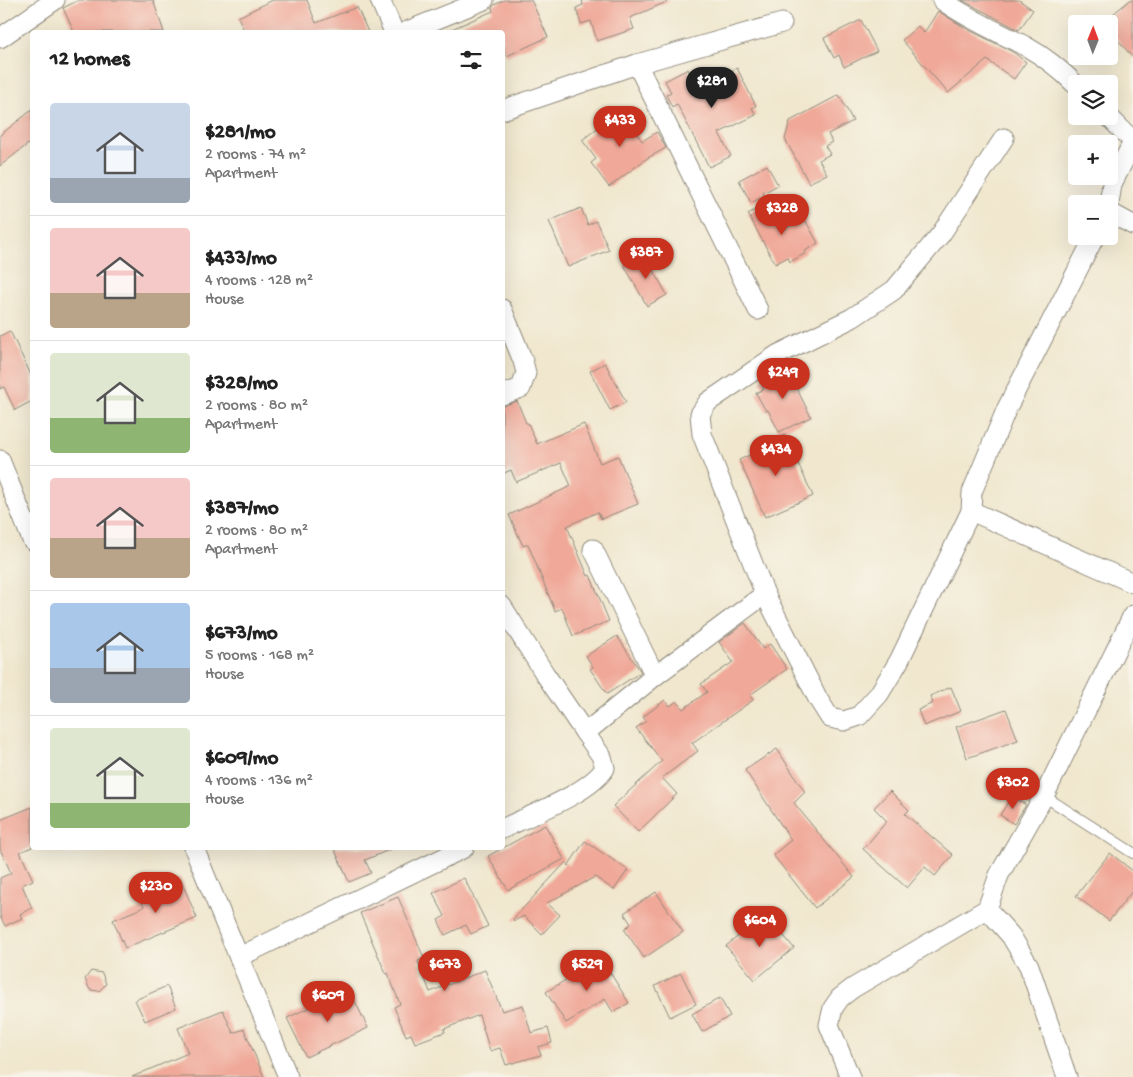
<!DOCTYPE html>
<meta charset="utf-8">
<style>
body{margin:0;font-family:"Gochi Hand",sans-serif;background:#f6f6f6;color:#222;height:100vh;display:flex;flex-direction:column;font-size:19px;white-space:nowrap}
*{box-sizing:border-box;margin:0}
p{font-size:16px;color:#767676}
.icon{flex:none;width:28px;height:28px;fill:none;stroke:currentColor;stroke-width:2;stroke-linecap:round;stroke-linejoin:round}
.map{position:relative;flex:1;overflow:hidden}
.details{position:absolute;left:30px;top:30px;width:475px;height:820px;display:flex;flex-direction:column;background:#fff;border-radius:5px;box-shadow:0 5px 20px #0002}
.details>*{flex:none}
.needle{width:32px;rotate:1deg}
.fabs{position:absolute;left:1068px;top:15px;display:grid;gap:10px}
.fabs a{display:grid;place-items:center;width:50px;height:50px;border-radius:5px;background:#fff;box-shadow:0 5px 20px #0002;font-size:25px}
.price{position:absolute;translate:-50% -42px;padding:0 11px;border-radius:18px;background:#c8321e;color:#fff;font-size:16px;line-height:32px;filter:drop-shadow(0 1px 2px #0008)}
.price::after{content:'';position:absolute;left:50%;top:30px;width:15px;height:11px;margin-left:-8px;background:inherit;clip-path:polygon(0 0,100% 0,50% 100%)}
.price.active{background:#222;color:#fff}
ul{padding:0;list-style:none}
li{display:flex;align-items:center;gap:15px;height:125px;padding:0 20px}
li+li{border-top:1px solid #e0e0e0}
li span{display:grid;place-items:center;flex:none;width:140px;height:100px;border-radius:5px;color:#555}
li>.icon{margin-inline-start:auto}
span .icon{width:60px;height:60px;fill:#fffc;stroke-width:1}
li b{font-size:21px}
h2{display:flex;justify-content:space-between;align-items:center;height:60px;padding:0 20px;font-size:21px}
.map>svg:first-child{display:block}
.building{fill:#f0a898}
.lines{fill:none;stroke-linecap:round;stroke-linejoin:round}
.lane-casing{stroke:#8e897c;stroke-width:12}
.street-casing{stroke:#8e897c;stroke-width:21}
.lane{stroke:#fff;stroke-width:10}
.street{stroke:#fff;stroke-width:19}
</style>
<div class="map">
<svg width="1133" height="1077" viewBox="0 0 1133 1077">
<rect width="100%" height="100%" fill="#f7f3e8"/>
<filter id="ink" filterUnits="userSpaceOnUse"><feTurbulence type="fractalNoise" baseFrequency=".02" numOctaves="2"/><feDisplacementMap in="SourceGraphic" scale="10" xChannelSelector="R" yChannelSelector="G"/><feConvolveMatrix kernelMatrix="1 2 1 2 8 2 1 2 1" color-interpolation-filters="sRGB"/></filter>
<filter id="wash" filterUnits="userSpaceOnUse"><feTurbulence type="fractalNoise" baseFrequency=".0096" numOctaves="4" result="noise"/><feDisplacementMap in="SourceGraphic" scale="20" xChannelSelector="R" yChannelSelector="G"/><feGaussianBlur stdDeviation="1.12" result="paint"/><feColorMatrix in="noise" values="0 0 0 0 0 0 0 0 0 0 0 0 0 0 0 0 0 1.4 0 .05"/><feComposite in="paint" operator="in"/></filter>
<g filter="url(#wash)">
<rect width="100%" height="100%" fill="#f0e7ce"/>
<g id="blocks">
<g class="building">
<polygon points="79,0 153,0 164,32 74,32 63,8"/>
<polygon points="273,0 307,0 316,23 357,7 368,32 245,32 238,17"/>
<polygon points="504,0 531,0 548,37 507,56 502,47 502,32 445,32 493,11 492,8 494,5"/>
<polygon points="582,0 671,0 630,18 634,29 597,41 591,21 581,24 576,8 583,5"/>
<polygon points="962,0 1019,0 1033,10 1019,30"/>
<polygon points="1130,0 1133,0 1133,58 1109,29 1109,24 1103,22"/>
<polygon points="938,11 967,29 1013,52 1026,62 1014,79 987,60 948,93 902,40 918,26 924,33"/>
<polygon points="861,20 877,51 844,67 839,55 834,58 824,38"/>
<polygon points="737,68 756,106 752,108 756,115 719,133 731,156 709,167 677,104 672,107 666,95 671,92 665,81 688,69 697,88"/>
<polygon points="839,95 853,121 828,134 832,142 825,146 830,154 819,160 827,174 809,183 785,139 790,121"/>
<polygon points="32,110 32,141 0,166 0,135"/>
<polygon points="620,111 642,141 657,132 666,148 646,159 609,187 591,163 596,159 582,140"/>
<polygon points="767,165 778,185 763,193 764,196 751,203 739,180"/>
<polygon points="765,204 775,222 779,219 785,229 804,218 818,243 805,251 806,253 790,262 788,257 775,264 748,214"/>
<polygon points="581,208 588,225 596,221 609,250 568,267 549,221"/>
<polygon points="645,254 667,295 647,306 624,265"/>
<polygon points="10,331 32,377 32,401 15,410 4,387 0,389 0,336"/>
<polygon points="605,363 626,402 610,410 590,371"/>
<polygon points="786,367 811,417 779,432 768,410 766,411 756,393 764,389 760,381"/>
<polygon points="517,401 526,423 528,423 537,444 584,424 600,463 618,456 638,504 601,519 598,512 567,526 588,576 590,575 609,621 573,636 562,608 555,611 528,544 523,546 509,515 571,486 561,463 516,482 511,470 502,474 502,406"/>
<polygon points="785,435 813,496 765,517 739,460 758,451 757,448"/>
<polygon points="745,623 763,649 770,644 787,669 750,695 753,700 692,743 698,751 662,778 677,794 638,832 613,806 662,761 636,728 646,721 643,717 665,700 670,706 677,701 683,709 707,692 701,684 733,662 719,642"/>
<polygon points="617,636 641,672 607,694 590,669 593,667 586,656"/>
<polygon points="951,687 961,711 924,726 918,710 933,703 930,696"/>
<polygon points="1006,709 1018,740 967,758 956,727"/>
<polygon points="777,749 805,792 794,803 854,877 815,908 773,855 791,840 745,770"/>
<polygon points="890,791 909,810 905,814 953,855 935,876 925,867 907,888 863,849 887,821 874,808"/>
<polygon points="1012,796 1026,805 1014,824 1000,815"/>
<polygon points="32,807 32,847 20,852 33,880 22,885 32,908 20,914 22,918 5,926 0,916 0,878 11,873 0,849 0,820"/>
<polygon points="545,825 564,859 508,890 488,856"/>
<polygon points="585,841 628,870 614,890 595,877 547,903 560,915 542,934 524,916 514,921 513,919 566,862 568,866"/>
<polygon points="334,848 394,848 365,860 371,873 349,882"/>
<polygon points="1110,853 1133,871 1133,890 1109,921 1076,896"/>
<polygon points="180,878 197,918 125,948 113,920 144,907 139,895"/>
<polygon points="464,878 488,926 471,934 466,925 445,935 438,920 445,916 433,893"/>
<polygon points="656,892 683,932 644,958 624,929 631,924 624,913"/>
<polygon points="398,897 424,958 418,961 430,992 485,970 502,1011 523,1005 531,1033 548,1028 552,1043 538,1047 541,1055 506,1065 500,1048 490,1051 479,1015 444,1029 445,1032 415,1043 411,1034 406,1036 394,1007 400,1004 388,973 386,974 360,913"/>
<polygon points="769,918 794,948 755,980 726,946 751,926 754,930"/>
<polygon points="601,958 629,1003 613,1012 605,999 566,1023 546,992"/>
<polygon points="91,971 102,973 106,984 99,991 90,990 85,979"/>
<polygon points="681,973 696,1004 670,1017 655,986"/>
<polygon points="167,986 176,1008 145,1021 135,1000"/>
<polygon points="349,989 368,1028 306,1057 287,1018"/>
<polygon points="720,998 730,1016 702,1032 692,1014"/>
<polygon points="223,1010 233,1033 244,1029 264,1077 132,1077 188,1053 178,1028"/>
</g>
</g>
</g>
<g filter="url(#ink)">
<use href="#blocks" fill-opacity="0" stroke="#8e897c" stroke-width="1"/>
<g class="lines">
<g class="lane-casing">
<polyline id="lane" points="1044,796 1133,853"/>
</g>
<g class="street-casing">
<g id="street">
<polyline points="380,0 394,32"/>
<path d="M942,0C968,19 999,32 1027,47C1045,57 1062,71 1076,85"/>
<polyline points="405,32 484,0"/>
<polyline points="0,38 55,0"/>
<polyline points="637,64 758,310"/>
<polyline points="502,110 637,64 782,23"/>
<polyline points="1108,116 1133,141"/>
<polyline points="1004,138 941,234 894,290 852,318 777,355 708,402 700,414 702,434 765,594 818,699 830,718 844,721 859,716 879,694 899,661 971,511 972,492 1007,408 1095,236"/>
<polyline points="1109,204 1112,184 1133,142"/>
<polyline points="1109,212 1133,225"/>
<polyline points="502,309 523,361 526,373 521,388 502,395"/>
<polyline points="0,460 32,540"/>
<polyline points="971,511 1133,583"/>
<polyline points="593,549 655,676"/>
<polyline points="502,606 545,674 585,733"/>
<path d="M502,829C530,815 590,793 605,768L602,757L585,733L655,676L765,594"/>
<polyline points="194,848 288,1077"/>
<polyline points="987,909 1011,936 1029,966 1067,1077"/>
<polyline points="239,957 464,848"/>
<polyline points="850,1077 829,1025 833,1008 840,998 853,988 987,909 999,875 1044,796 1133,615"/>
</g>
</g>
<use href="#lane" class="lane"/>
<use href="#street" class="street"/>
</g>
</g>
</svg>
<div class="fabs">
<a><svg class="needle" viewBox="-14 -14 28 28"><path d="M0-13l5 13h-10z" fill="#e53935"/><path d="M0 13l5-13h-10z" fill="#767676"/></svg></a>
<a><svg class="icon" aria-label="layers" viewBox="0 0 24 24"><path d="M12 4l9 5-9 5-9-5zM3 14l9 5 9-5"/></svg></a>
<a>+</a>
<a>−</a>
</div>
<b class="price active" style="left:712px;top:109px">$281</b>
<b class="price" style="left:620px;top:148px">$433</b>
<b class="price" style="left:782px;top:236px">$328</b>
<b class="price" style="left:646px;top:280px">$387</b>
<b class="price" style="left:783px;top:400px">$249</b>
<b class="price" style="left:776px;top:477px">$434</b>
<b class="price" style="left:1013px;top:810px">$302</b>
<b class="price" style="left:156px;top:914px">$230</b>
<b class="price" style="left:760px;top:948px">$604</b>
<b class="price" style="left:445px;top:992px">$673</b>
<b class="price" style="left:587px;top:992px">$529</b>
<b class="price" style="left:328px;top:1023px">$609</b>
<section class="details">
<h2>12 homes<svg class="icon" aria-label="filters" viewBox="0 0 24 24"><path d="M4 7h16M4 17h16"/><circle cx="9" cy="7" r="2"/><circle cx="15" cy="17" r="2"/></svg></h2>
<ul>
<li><span style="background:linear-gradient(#c9d6e8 75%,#9aa5b1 0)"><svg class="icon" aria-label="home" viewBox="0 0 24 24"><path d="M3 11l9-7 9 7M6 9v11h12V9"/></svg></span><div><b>$281/mo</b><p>2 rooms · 74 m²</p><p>Apartment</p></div></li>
<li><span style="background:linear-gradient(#f6c9c9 65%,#b9a48a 0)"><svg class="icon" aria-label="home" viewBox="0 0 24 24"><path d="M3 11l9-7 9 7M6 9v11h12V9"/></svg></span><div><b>$433/mo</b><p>4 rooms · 128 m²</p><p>House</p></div></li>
<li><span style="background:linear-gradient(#dfe7d0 65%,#8fb573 0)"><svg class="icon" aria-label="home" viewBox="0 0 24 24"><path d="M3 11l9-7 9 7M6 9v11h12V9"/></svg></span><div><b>$328/mo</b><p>2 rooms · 80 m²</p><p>Apartment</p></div></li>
<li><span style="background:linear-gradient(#f6c9c9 60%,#b9a48a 0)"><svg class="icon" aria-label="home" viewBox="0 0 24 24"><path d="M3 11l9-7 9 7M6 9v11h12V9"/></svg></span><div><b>$387/mo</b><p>2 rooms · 80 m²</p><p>Apartment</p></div></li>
<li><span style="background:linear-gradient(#a9c7e8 65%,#9aa5b1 0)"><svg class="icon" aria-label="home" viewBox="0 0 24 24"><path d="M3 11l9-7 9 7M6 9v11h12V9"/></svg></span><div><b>$673/mo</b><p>5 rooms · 168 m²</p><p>House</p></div></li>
<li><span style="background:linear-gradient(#dfe7d0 75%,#8fb573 0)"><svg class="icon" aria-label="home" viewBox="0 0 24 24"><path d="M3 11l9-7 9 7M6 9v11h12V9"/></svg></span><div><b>$609/mo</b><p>4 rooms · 136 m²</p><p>House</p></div></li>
</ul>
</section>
</div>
